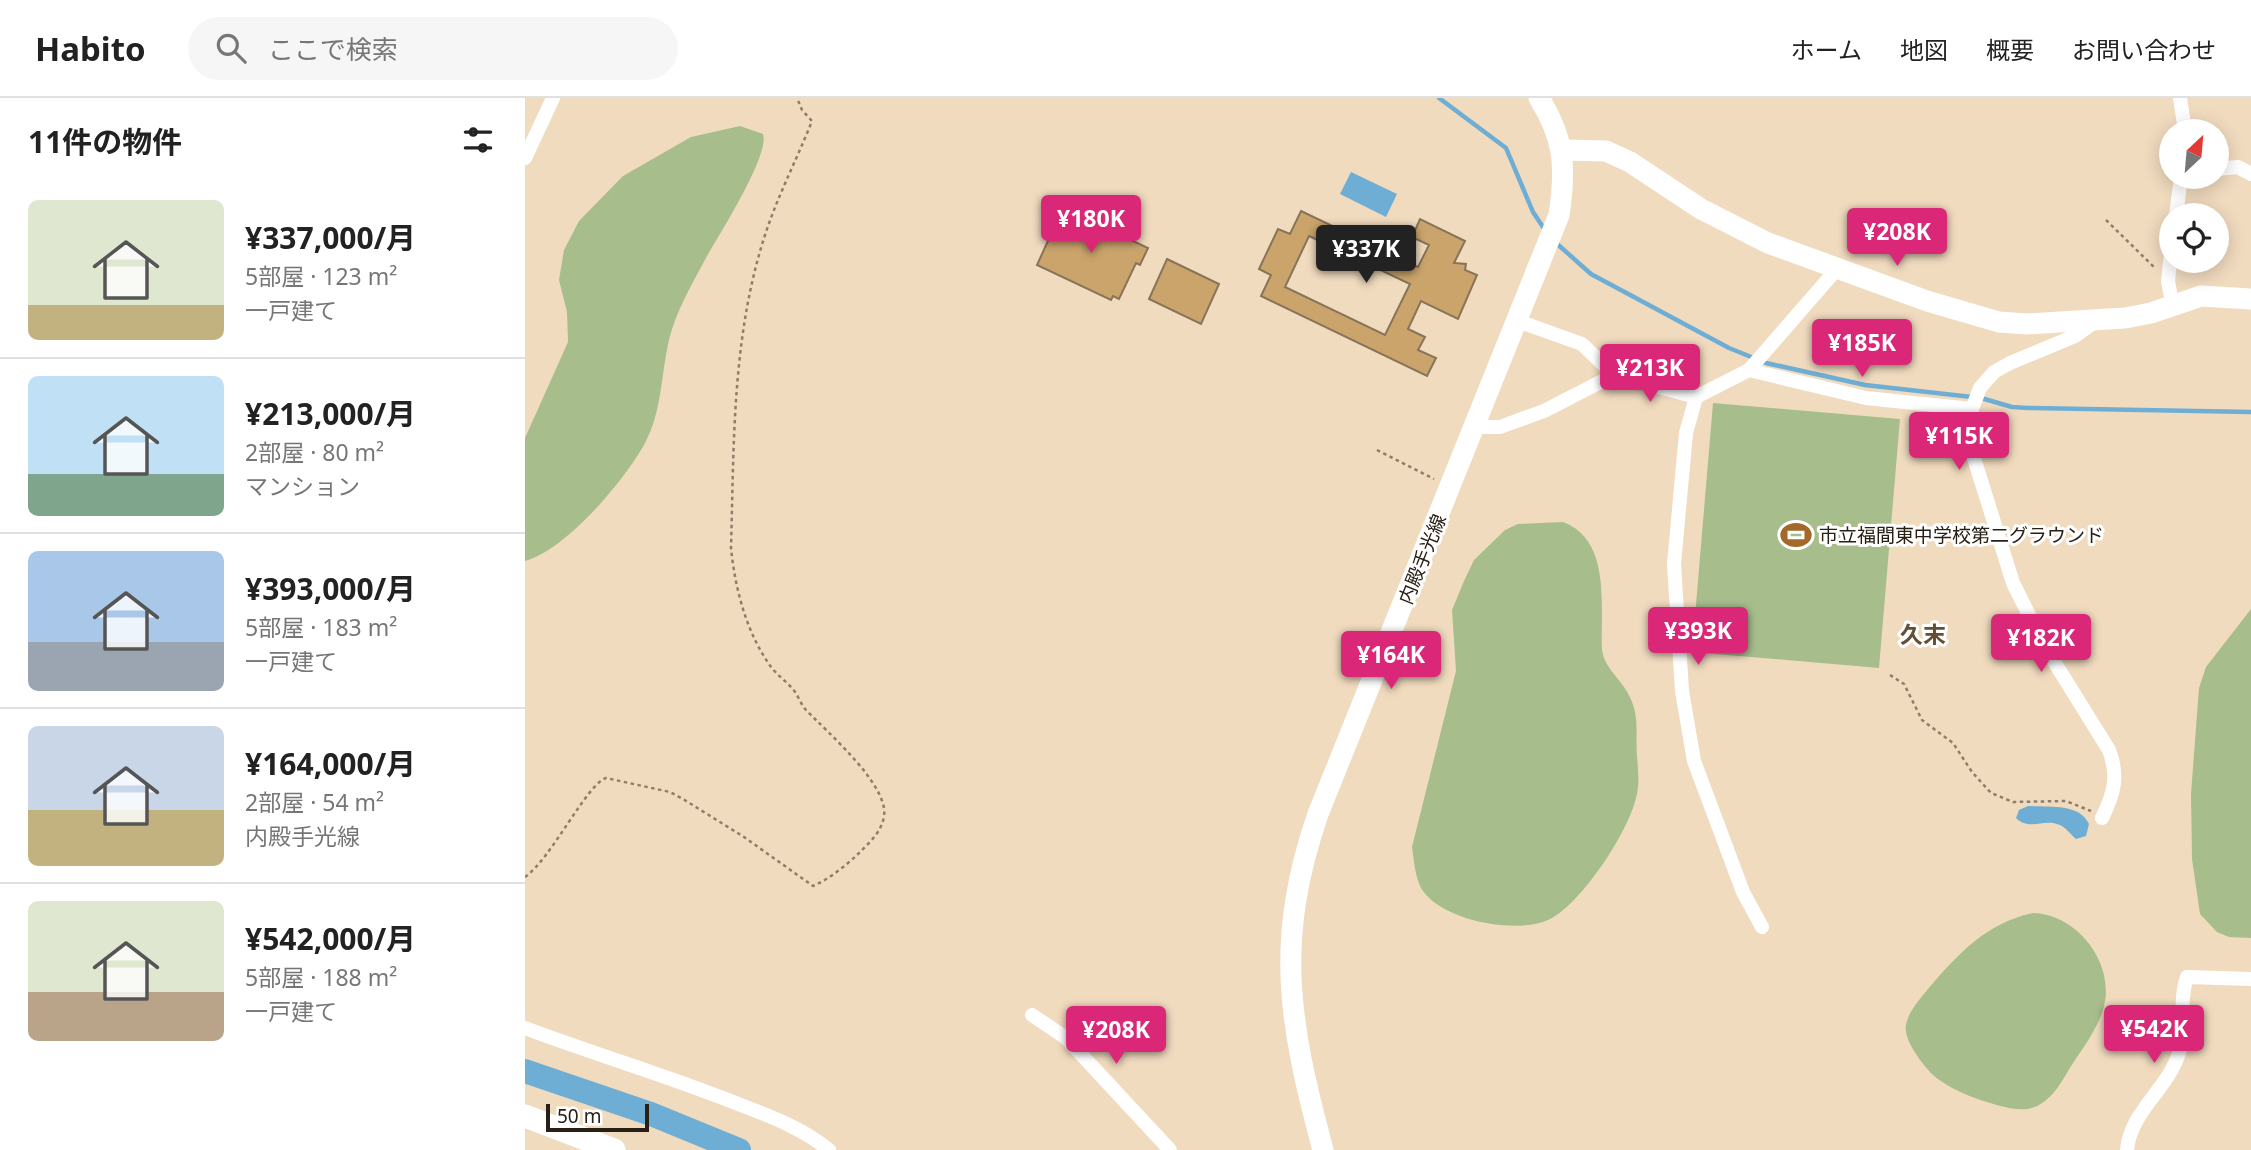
<!DOCTYPE html>
<html lang="ja">
<meta charset="utf-8">
<style>
body{margin:0;font-family:"Noto Sans","Noto Sans JP",sans-serif;background:#f6f6f6;color:#222;height:100vh;display:flex;flex-direction:column;font-size:26px;white-space:nowrap}
*{box-sizing:border-box;margin:0}
p{font-size:23px;color:#767676}
.icon{flex:none;width:38px;height:38px;fill:none;stroke:currentColor;stroke-width:2;stroke-linecap:round;stroke-linejoin:round}
.map{position:relative;flex:1;overflow:hidden}
.drawer{display:flex;flex-direction:column;background:#fff;width:525px}
.drawer>*{flex:none}
.needle{width:46px;rotate:26deg}
.controls{position:absolute;left:1634px;top:21px;display:grid;gap:14px}
.controls a{display:grid;place-items:center;width:70px;height:70px;border-radius:50%;background:#fff;box-shadow:0 4px 18px #0003;font-size:35px}
.scale{position:absolute;left:21px;bottom:18px;width:103px;box-sizing:border-box;padding-left:7px;border:4px solid #282015;border-top:0;font-size:19px;line-height:24px;white-space:nowrap;color:#282015;-webkit-text-stroke:5px #fff;paint-order:stroke}
.price{position:absolute;translate:-50% -60px;padding:0 16px;border-radius:7px;background:#db2777;color:#fff;font-size:23px;line-height:46px;filter:drop-shadow(0 2px 4px #0008)}
.price::after{content:'';position:absolute;left:50%;top:42px;width:21px;height:16px;margin-left:-10px;background:inherit;clip-path:polygon(0 0,100% 0,50% 100%)}
.price.current{background:#222;color:#fff}
ul{padding:0;list-style:none}
li{display:flex;align-items:center;gap:21px;height:175px;padding:0 28px}
li+li{border-top:2px solid #e0e0e0}
li span{display:grid;place-items:center;flex:none;width:196px;height:140px;border-radius:10px;color:#555}
li>.icon{margin-inline-start:auto}
span .icon{width:84px;height:84px;fill:#fffc;stroke-width:1}
li b{font-size:30px}
h2{display:flex;justify-content:space-between;align-items:center;height:84px;padding:0 28px;font-size:30px}
header{display:flex;align-items:center;gap:42px;box-sizing:border-box;height:98px;padding:0 35px;background:#fff;border-bottom:2px solid #e0e0e0}
header strong{font-size:33px}
nav{display:flex;gap:38px;margin-inline-start:auto;font-size:24px}
.search{width:490px;height:63px;background:#f6f6f6;display:flex;align-items:center;gap:18px;box-sizing:border-box;padding:0 24px;border-radius:38px;color:#767676;font-size:26px}
main{display:flex;flex:1;min-height:0}
.map>svg:first-child{display:block}
.green{fill:#a7be8c}
.water{fill:#6eaed5}
.lines{fill:none;stroke-linecap:round;stroke-linejoin:round}
.stream{stroke:#6eaed5;stroke-width:4.5}
.river{stroke:#6eaed5;stroke-width:24}
.building{fill:#cba46c;stroke:#877459;stroke-width:2;fill-rule:evenodd}
.path{stroke:#8d7e6a;stroke-width:2.5;stroke-dasharray:3.5 3.5;stroke-linecap:butt}
.street{stroke:#fff;stroke-width:14}
.secondary{stroke:#fff;stroke-width:21}
.primary{stroke:#fff;stroke-width:23}
.labels{text-anchor:middle;dominant-baseline:central;stroke-width:6;stroke-linejoin:round;paint-order:stroke}
.poi-label{font-size:19px;fill:#282015;stroke:#fff;text-anchor:start}
.street-label{font-size:19px;fill:#282015;stroke:#fff}
.quarter-label{font-size:23px;font-weight:bold;fill:#624f36;stroke:#fff}
</style>
<header>
<strong>Habito</strong>
<div class="search"><svg class="icon" aria-label="search" viewBox="0 0 24 24"><circle cx="10" cy="10" r="6"/><path d="M15 15l6 6"/></svg>ここで検索</div>
<nav><a>ホーム</a><a>地図</a><a>概要</a><a>お問い合わせ</a></nav>
</header>
<main>
<section class="drawer">
<h2>11件の物件<svg class="icon" aria-label="filters" viewBox="0 0 24 24"><path d="M4 7h16M4 17h16"/><circle cx="9" cy="7" r="2"/><circle cx="15" cy="17" r="2"/></svg></h2>
<ul>
<li><span style="background:linear-gradient(#dfe7d0 75%,#c2b280 0)"><svg class="icon" aria-label="home" viewBox="0 0 24 24"><path d="M3 11l9-7 9 7M6 9v11h12V9"/></svg></span><div><b>¥337,000/月</b><p>5部屋 · 123 m²</p><p>一戸建て</p></div></li>
<li><span style="background:linear-gradient(#bfe0f5 70%,#7fa58c 0)"><svg class="icon" aria-label="home" viewBox="0 0 24 24"><path d="M3 11l9-7 9 7M6 9v11h12V9"/></svg></span><div><b>¥213,000/月</b><p>2部屋 · 80 m²</p><p>マンション</p></div></li>
<li><span style="background:linear-gradient(#a9c7e8 65%,#9aa5b1 0)"><svg class="icon" aria-label="home" viewBox="0 0 24 24"><path d="M3 11l9-7 9 7M6 9v11h12V9"/></svg></span><div><b>¥393,000/月</b><p>5部屋 · 183 m²</p><p>一戸建て</p></div></li>
<li><span style="background:linear-gradient(#c9d6e8 60%,#c2b280 0)"><svg class="icon" aria-label="home" viewBox="0 0 24 24"><path d="M3 11l9-7 9 7M6 9v11h12V9"/></svg></span><div><b>¥164,000/月</b><p>2部屋 · 54 m²</p><p>内殿手光線</p></div></li>
<li><span style="background:linear-gradient(#dfe7d0 65%,#b9a48a 0)"><svg class="icon" aria-label="home" viewBox="0 0 24 24"><path d="M3 11l9-7 9 7M6 9v11h12V9"/></svg></span><div><b>¥542,000/月</b><p>5部屋 · 188 m²</p><p>一戸建て</p></div></li>
</ul>
</section>
<div class="map">
<svg width="1726" height="1052" viewBox="0 0 1726 1052">
<rect width="100%" height="100%" fill="#f1dbbf"/>
<g class="green">
<path d="M215,28L238,36C245,57 194,137 181,160C167,186 151,213 144,242C136,276 137,314 120,345C100,382 41,452 0,463V340L43,244L42,214L34,182L39,152L54,123L98,78L166,39Z"/>
<polygon points="1188,305 1375,321 1354,570 1167,554"/>
<path d="M1038,424C1087,442 1075,510 1077,551C1078,567 1093,579 1101,592C1116,616 1110,633 1112,658C1113,672 1115,686 1111,700C1103,734 1058,803 1027,820C995,838 915,823 896,790C890,778 889,763 887,749L931,573L927,512L939,483L949,462L980,432L993,426Z"/>
<polygon points="1726,511 1726,840 1704,839 1692,834 1675,816 1667,761 1666,696 1674,590 1681,569"/>
<path d="M1508,815C1552,816 1590,865 1579,908C1574,929 1558,950 1546,968C1536,985 1526,1004 1507,1010C1493,1015 1464,1005 1450,1000C1438,996 1418,986 1408,977C1398,967 1378,942 1381,927C1383,914 1395,901 1403,891C1433,856 1461,825 1508,815Z"/>
</g>
<g class="water">
<polygon points="826,74 872,96 861,119 815,96"/>
<path d="M1503,708C1523,709 1555,705 1564,726L1561,738L1551,741C1545,736 1540,728 1532,726C1518,721 1504,733 1491,720L1494,712Z"/>
</g>
<g class="lines">
<g class="stream">
<polyline points="914,0 981,50 1008,114 1020,132"/>
<polyline points="1030,144 1066,176 1204,250 1241,265 1340,287 1447,299"/>
<polyline points="1456,300 1487,309 1503,310 1726,314"/>
</g>
<polyline class="river" points="0,973 126,1016 214,1052"/>
</g>
<g class="building">
<polygon points="538,110 623,150 615,167 611,165 594,201 588,198 586,202 512,167"/>
<path d="M776,113L893,169L904,147L887,139L895,121L940,143L929,165L941,166L940,172L952,177L933,221L896,203L883,231L900,239L893,252L911,260L902,278L736,198L746,177L734,171L753,131L765,136ZM784,138L885,186L860,237L760,189Z"/>
<polygon points="642,161 694,186 676,226 624,201"/>
</g>
<g class="lines">
<g class="path">
<polyline points="1581,122 1631,171"/>
<polyline points="852,352 909,381"/>
<polyline points="1365,577 1379,586 1397,622 1428,645 1447,674 1466,695 1488,704 1541,703 1566,713"/>
<path d="M0,779C26,761 62,686 81,680L145,694L158,701L219,739L288,788C304,781 319,769 332,757C343,746 357,734 359,718C364,687 301,633 281,612C276,606 274,600 270,594C263,584 251,577 244,566C221,533 210,490 206,450C209,344 207,239 240,137C253,97 272,61 287,23L277,12L272,0"/>
</g>
<g class="street">
<polyline points="1655,0 1660,33"/>
<polyline points="0,60 28,0"/>
<polyline points="1692,71 1713,69 1726,76"/>
<polyline points="1651,117 1656,79"/>
<polyline points="1647,146 1643,183 1647,205"/>
<polyline points="990,222 1057,246 1089,277 1171,299 1224,272 1312,171"/>
<path d="M1571,223L1550,238L1485,265L1469,274L1455,290L1447,311L1443,341L1488,485L1520,549L1584,652C1594,678 1589,696 1577,720"/>
<polyline points="1224,272 1341,300 1447,311"/>
<polyline points="1171,299 1161,335 1149,466 1157,593 1169,663 1218,794 1237,829"/>
<polyline points="949,329 975,329 1019,313 1089,277"/>
<polyline points="507,917 541,940 645,1052"/>
<path d="M0,930C69,956 140,977 208,1004C242,1017 276,1029 304,1052"/>
<path d="M1602,1052C1605,1015 1641,992 1653,958C1662,933 1653,904 1662,879L1726,881"/>
</g>
<g class="secondary">
<polyline points="1038,52 1081,53 1105,64 1176,111 1243,145 1402,203 1474,224 1502,226 1600,220 1626,215 1676,198 1726,201"/>
<path d="M798,1052C764,925 749,844 793,716L1034,117C1041,71 1040,41 1014,0"/>
</g>
<polyline class="primary" points="0,1018 89,1052"/>
</g>
<defs>
<g id="stadium-bare" transform="scale(2.415)"><path d="M0-5a6.5 5 0 1 0 0 10a6.5 5 0 1 0 0-10ZM-3.5-1.8h7v3.6h-7Z" fill="#a4692a" stroke="#fff" stroke-width="2.5" paint-order="stroke"/></g>
</defs>
<g fill-rule="evenodd">
<use href="#stadium-bare" x="1271" y="437"/>
</g>
<g class="labels">
<g class="poi-label">
<text x="1294" y="437">市立福間東中学校第二グラウンド</text>
</g>
<g class="street-label">
<text transform="translate(897 461) rotate(-68)">内殿手光線</text>
</g>
<g class="quarter-label">
<text x="1398" y="536">久末</text>
</g>
</g>
</svg>
<div class="controls">
<a><svg class="needle" viewBox="-14 -14 28 28"><path d="M0-13l5 13h-10z" fill="#e53935"/><path d="M0 13l5-13h-10z" fill="#767676"/></svg></a>
<a><svg class="icon" aria-label="locate" viewBox="0 0 24 24"><circle cx="12" cy="12" r="6"/><path d="M12 2v4M12 18v4M2 12h4M18 12h4"/></svg></a>
</div>
<div class="scale">50 m</div>
<b class="price" style="left:566px;top:157px">¥180K</b>
<b class="price" style="left:1372px;top:170px">¥208K</b>
<b class="price current" style="left:841px;top:187px">¥337K</b>
<b class="price" style="left:1337px;top:281px">¥185K</b>
<b class="price" style="left:1125px;top:306px">¥213K</b>
<b class="price" style="left:1434px;top:374px">¥115K</b>
<b class="price" style="left:1173px;top:569px">¥393K</b>
<b class="price" style="left:1516px;top:576px">¥182K</b>
<b class="price" style="left:866px;top:593px">¥164K</b>
<b class="price" style="left:1629px;top:967px">¥542K</b>
<b class="price" style="left:591px;top:968px">¥208K</b>
</div>
</main>
